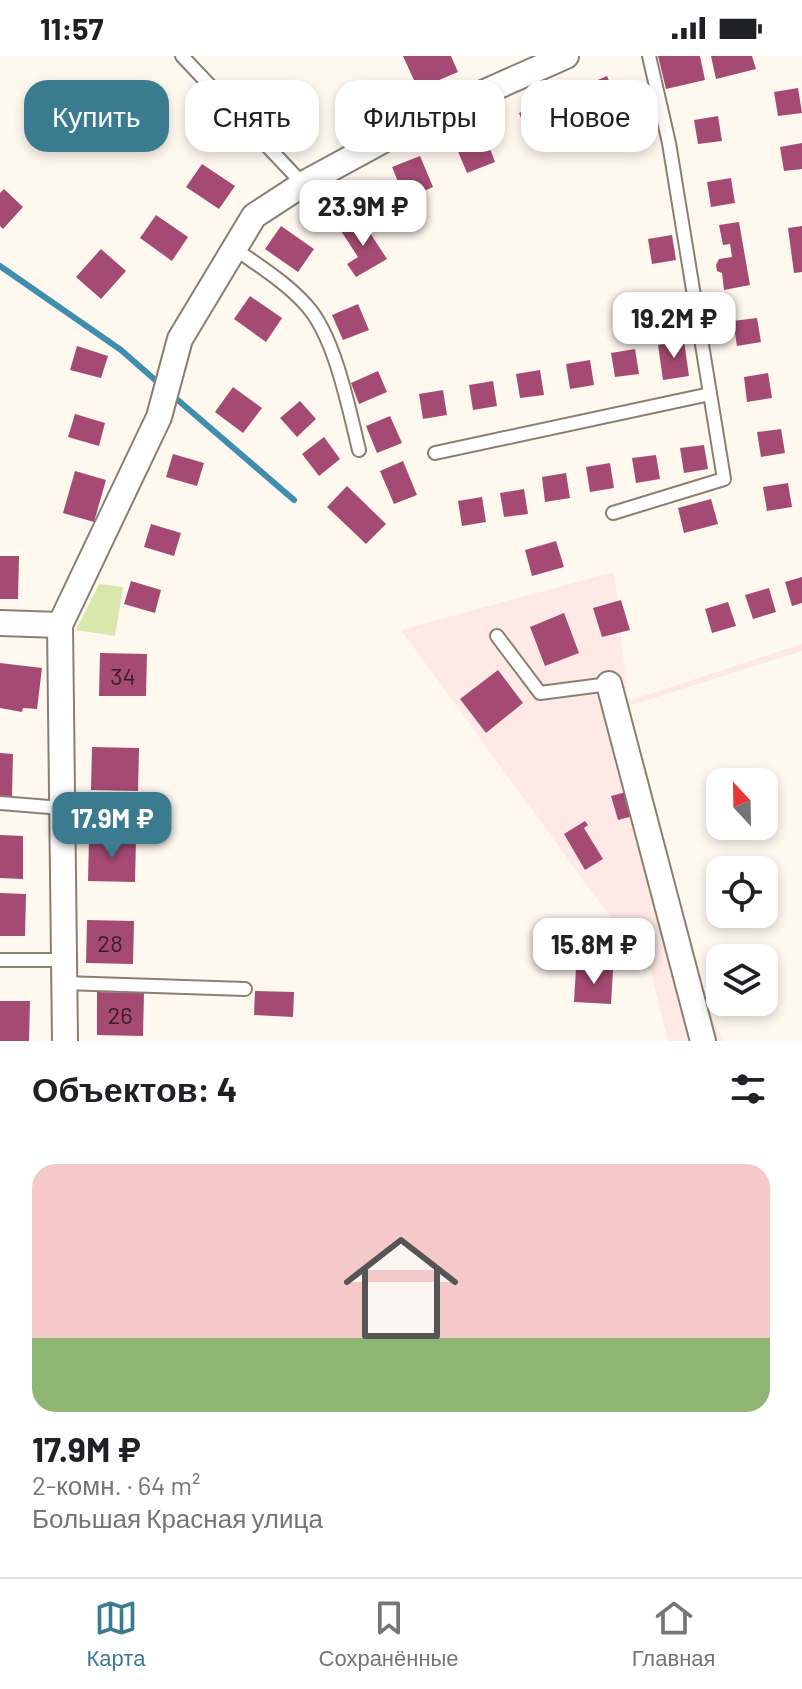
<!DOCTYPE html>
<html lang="ru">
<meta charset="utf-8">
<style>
body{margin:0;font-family:Barlow,sans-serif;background:#f2f2f2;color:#202124;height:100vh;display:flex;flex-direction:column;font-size:30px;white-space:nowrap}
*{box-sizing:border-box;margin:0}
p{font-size:26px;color:#757577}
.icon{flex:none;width:44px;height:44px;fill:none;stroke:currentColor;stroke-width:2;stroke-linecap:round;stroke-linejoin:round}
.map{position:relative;height:985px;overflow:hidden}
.side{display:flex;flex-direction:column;background:#fff;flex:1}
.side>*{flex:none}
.guide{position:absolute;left:24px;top:24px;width:754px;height:72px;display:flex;gap:16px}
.needle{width:52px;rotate:338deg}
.controls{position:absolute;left:706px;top:712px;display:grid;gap:16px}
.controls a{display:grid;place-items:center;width:72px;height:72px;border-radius:16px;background:#fff;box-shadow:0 4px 12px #0003;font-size:40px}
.price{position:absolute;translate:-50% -68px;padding:0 18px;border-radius:16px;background:#fff;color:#222;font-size:26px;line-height:52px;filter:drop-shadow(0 2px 4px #0008)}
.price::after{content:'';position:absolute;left:50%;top:48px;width:24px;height:18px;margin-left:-12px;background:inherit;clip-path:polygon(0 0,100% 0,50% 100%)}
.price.selected{background:#3b7b8f;color:#fff}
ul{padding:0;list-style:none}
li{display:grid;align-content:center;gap:16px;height:424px;padding:0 32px}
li+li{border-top:2px solid #e0e0e0}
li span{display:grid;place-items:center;height:248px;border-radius:24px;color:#555}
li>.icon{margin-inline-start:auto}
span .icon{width:144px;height:144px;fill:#fffc;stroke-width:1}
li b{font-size:34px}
h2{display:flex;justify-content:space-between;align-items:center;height:96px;padding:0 32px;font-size:34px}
.chip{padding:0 28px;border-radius:24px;background:#fff;box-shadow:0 4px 12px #0003;font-size:28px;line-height:72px}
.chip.selected{background:#3b7b8f;color:#fff}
.status{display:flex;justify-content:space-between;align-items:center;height:56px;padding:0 40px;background:#fff;direction:ltr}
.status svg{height:22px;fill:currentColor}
.tabs{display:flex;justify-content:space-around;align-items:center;height:112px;border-top:2px solid #e0e0e0;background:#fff;font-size:22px;color:#757577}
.tabs a{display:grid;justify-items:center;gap:4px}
.tabs .selected{color:#3b7b8f}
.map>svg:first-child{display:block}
.industrial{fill:#ffe9e6}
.green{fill:#d8e7ac}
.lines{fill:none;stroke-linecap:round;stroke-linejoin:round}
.stream{stroke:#3f8eb0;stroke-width:6}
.building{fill:#a54b73}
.service-casing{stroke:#898073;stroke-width:16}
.minor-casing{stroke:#898073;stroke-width:28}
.service{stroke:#fff;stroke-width:12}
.minor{stroke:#fff;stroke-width:24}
.labels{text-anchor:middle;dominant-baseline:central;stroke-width:7;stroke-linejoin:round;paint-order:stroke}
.number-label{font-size:24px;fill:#392026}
</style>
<div class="status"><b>11:57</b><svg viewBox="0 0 49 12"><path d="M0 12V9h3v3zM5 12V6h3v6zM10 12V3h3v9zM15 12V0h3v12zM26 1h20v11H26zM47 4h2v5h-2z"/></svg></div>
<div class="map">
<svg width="802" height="985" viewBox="0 0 802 985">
<rect width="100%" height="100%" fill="#fef8ef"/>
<polygon class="industrial" points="614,516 628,645 802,588 802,595 629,650 688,909 723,985 668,985 651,917 401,574"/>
<polygon class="green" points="99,528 123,531 115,580 76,574"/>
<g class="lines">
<g class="stream">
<polyline points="0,210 121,294 161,329"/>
<polyline points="172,339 294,444"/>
</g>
</g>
<g class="building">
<polygon points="403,0 451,0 458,16 418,33"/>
<polygon points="658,0 700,0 705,24 666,33"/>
<polygon points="711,0 752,0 756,13 716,23"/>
<polygon points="607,20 620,51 592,63 579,32"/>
<polygon points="798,32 802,57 778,60 774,36"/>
<polygon points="297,44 309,75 281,87 269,55"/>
<polygon points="547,46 560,77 532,89 519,57"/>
<polygon points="718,60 722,85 698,88 694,64"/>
<polygon points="483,74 495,106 467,117 454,86"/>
<polygon points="802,87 802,113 784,115 780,91"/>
<polygon points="420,100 433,131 405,143 392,111"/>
<polygon points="202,108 235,130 219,153 186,131"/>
<polygon points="731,122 735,147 711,151 707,126"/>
<polygon points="348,128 361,159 333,171 320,140"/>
<polygon points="4,133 23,151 3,173 0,170 0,137"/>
<polygon points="156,159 188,181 172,205 140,182"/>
<polygon points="361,163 387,203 356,221 347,208 358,201 341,175"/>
<polygon points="739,166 750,229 724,234 722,217 717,215 716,209 719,203 732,201 730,188 723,189 719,169"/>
<polygon points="281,170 314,193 298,216 265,193"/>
<polygon points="802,170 802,216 794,217 788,172"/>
<polygon points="672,179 676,204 652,208 648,183"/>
<polygon points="101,193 126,215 101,243 76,221"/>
<polygon points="250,240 282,262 266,286 234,263"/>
<polygon points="358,248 369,274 343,284 332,259"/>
<polygon points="757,262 761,286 737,290 733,265"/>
<polygon points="684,285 689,320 663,324 658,289"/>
<polygon points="77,290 108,300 101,322 70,314"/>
<polygon points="635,293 639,318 615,321 611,297"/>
<polygon points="590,304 594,329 570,333 566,308"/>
<polygon points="540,314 544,339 520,342 516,318"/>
<polygon points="378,315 387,336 359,348 351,327"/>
<polygon points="768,317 772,342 747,346 744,321"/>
<polygon points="493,325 497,350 473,354 469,329"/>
<polygon points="233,331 262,352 243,377 215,356"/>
<polygon points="443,334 447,359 423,363 419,338"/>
<polygon points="300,345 316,363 297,381 280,362"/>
<polygon points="75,358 105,367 99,390 68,381"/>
<polygon points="390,360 402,387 377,397 366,370"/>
<polygon points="781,373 785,397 761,401 757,376"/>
<polygon points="324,381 340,403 319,420 302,398"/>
<polygon points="704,389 708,413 684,417 680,392"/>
<polygon points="173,398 204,407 197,430 166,421"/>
<polygon points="656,399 660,423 636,427 632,402"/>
<polygon points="403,405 417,439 394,448 380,415"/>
<polygon points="610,407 614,432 590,436 586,411"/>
<polygon points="75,415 106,424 94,466 63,457"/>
<polygon points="566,417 570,442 545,446 542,421"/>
<polygon points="788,427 792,451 767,455 763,431"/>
<polygon points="347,430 386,468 366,488 327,451"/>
<polygon points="524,433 528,458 504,461 500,437"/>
<polygon points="482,441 486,466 462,470 458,445"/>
<polygon points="711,443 718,468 684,477 678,452"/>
<polygon points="151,468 181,477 174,500 144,491"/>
<polygon points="556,485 564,511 532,520 525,494"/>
<polygon points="0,500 19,500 18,543 0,543"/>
<polygon points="802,521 802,547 792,550 785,526"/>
<polygon points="131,525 161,534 155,557 124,548"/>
<polygon points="769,532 776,556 753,563 745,539"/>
<polygon points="621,544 630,574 602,581 593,552"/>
<polygon points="728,546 736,570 712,577 705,553"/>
<polygon points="564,557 579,597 545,610 530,571"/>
<polygon points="100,597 147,598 146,640 99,640"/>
<polygon points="0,607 42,612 37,653 23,652 22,656 0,652"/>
<polygon points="498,614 523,647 486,677 460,643"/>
<polygon points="92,691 139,692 138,735 91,734"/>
<polygon points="0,697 13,698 12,741 0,740"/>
<polygon points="630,735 637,759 618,764 611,740"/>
<polygon points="585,765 588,769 584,772 603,803 585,814 564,778"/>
<polygon points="0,779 23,780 23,823 0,822"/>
<polygon points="89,782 136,783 135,826 88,825"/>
<polygon points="0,837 26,838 25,880 0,880"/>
<polygon points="87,864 134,865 133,908 86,907"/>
<polygon points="576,912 613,914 611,948 574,946"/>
<polygon points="255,935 294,936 293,961 254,959"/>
<polygon points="97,936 144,937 143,980 97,979"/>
<polygon points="0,945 30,945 29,985 0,985"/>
</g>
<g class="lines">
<g class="service-casing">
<g id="service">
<polyline points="182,0 303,128"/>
<path d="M234,192C259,210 287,227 307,250C335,281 349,353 359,394"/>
<polyline points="435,397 710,338"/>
<polyline points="613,457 724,423 669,87 649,0"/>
<polyline points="497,580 540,637 609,628"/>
<polyline points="0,747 62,752"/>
<polyline points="0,904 63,904"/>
<polyline points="64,927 245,933"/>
</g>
</g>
<g class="minor-casing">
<g id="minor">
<polyline points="0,567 60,569"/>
<polyline points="609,628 703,985"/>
<polyline points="65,985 60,569 159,361 180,283 254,160 303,128 415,67 566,0"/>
</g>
</g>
<use href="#service" class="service"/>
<use href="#minor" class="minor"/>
</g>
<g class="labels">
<g class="number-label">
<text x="123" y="619">34</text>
<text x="110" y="886">28</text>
<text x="120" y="958">26</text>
</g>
</g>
</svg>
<div class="controls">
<a><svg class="needle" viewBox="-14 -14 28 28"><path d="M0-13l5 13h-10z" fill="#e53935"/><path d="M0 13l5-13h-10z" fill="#757577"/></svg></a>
<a><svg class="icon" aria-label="locate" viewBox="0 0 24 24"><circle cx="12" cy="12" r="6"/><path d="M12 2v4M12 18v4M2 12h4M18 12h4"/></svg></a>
<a><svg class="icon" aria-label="layers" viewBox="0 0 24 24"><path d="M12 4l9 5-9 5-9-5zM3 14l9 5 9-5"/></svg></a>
</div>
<b class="price" style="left:363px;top:192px">23.9M ₽</b>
<b class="price" style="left:674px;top:304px">19.2M ₽</b>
<b class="price selected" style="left:112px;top:804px">17.9M ₽</b>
<b class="price" style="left:594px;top:930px">15.8M ₽</b>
<div class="guide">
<a class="chip selected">Купить</a>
<a class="chip">Снять</a>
<a class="chip">Фильтры</a>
<a class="chip">Новое</a>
</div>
</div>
<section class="side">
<h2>Объектов: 4<svg class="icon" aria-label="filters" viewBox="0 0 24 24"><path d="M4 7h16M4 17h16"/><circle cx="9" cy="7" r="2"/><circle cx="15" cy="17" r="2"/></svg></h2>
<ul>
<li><span style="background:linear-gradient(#f6c9c9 70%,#8fb573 0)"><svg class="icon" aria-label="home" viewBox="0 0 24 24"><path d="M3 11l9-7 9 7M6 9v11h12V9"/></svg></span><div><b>17.9M ₽</b><p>2-комн. · 64 m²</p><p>Большая Красная улица</p></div></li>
</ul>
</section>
<nav class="tabs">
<a class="selected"><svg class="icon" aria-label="map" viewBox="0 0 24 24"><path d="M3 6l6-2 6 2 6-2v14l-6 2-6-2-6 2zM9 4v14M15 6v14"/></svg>Карта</a>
<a><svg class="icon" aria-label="saved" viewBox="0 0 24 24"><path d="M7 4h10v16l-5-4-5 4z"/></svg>Сохранённые</a>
<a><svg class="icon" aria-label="home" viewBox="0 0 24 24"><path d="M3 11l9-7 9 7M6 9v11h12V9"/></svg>Главная</a>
</nav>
